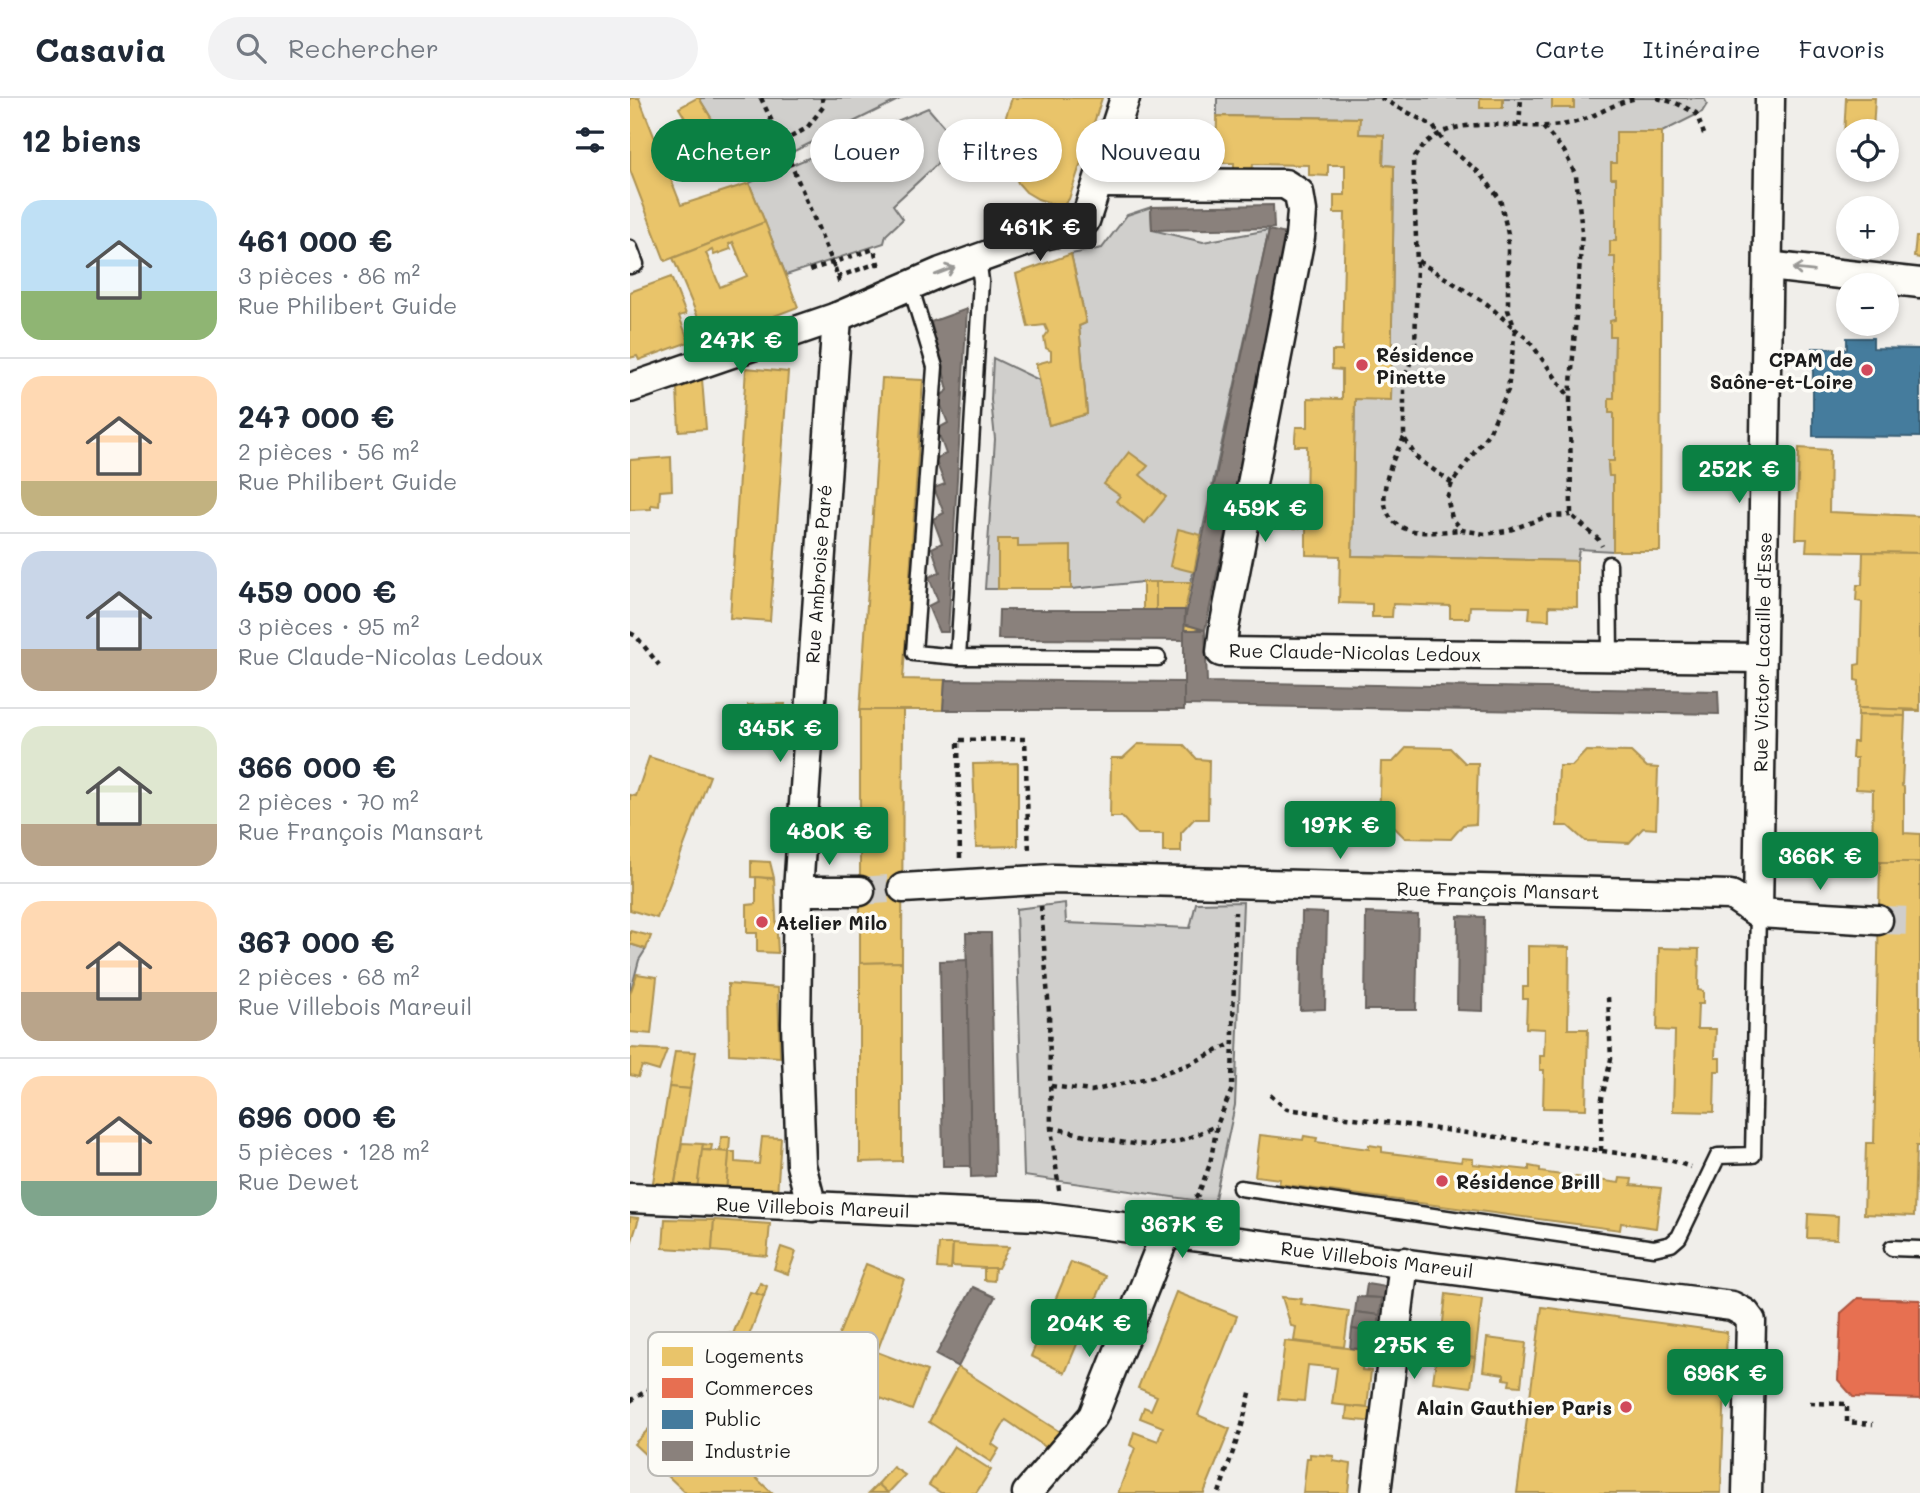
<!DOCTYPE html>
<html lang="fr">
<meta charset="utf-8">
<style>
body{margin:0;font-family:Mali,sans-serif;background:#f2f2f3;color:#1f2937;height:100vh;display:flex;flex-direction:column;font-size:26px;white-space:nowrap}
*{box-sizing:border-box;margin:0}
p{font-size:23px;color:#747a83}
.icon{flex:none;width:38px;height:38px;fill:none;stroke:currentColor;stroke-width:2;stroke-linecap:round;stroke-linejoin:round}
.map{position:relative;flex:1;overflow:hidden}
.sheet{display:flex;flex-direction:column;background:#fff;width:630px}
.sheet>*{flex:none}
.top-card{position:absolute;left:21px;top:21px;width:665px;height:63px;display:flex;gap:14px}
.fabs{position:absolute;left:1206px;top:21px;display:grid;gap:14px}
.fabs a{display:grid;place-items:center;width:63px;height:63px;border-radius:50%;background:#fff;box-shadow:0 4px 10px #0003;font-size:35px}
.price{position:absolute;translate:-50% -60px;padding:0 16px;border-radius:7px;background:#0b8043;color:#fff;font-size:23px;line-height:46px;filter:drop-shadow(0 2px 4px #0008)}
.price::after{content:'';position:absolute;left:50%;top:42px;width:21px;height:16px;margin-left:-10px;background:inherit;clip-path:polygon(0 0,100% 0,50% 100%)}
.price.active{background:#222;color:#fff}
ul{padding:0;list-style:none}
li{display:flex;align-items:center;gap:21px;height:175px;padding:0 21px}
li+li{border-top:2px solid #e0e1e3}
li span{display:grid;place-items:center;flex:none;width:196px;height:140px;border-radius:21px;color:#555}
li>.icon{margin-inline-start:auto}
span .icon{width:84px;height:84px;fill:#fffc;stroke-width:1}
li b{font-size:30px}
h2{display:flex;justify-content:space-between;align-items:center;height:84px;padding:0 21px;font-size:30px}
.pill{padding:0 24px;border-radius:32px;background:#fff;box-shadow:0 4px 10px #0003;font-size:24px;line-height:63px}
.pill.active{background:#0b8043;color:#fff}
header{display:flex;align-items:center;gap:42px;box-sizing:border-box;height:98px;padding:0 35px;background:#fff;border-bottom:2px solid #e0e1e3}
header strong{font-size:33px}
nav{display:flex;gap:38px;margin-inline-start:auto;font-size:24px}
.search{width:490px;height:63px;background:#f2f2f3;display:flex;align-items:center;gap:18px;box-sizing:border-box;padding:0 24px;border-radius:38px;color:#747a83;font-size:26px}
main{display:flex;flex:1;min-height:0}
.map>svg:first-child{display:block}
.green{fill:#d0cfcc;stroke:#767674;stroke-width:2}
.homes{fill:#e9c46a;stroke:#ac9253;stroke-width:2;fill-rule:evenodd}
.shops{fill:#e76f51;stroke:#aa5641;stroke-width:2}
.public{fill:#457b9d;stroke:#395e76;stroke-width:2}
.industry{fill:#8a817c;stroke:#69635f;stroke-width:2}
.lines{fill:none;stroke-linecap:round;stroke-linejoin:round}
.street-tunnel{stroke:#d0cecb;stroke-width:28;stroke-dasharray:28 14;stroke-linecap:butt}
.lane-casing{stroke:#1c1c1c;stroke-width:19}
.street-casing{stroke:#1c1c1c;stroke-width:33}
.path{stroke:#1c1c1c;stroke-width:4.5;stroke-dasharray:5 5;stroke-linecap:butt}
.lane{stroke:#fdfcf7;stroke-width:14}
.street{stroke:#fdfcf7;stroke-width:28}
.path-bridge{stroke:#1c1c1c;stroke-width:4.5;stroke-dasharray:5 5;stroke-linecap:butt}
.oneway{stroke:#989794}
.poi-dot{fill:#d1495b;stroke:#fdfcf7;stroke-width:2.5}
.labels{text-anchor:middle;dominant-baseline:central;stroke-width:7;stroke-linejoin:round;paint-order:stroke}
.poi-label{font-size:19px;font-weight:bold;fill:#1c1c1c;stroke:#fdfcf7;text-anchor:start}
.street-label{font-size:19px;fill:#1c1c1c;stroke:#fdfcf7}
.key{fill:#fdfcf7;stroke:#bab9b5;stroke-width:2}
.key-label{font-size:19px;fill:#1c1c1c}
</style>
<header>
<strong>Casavia</strong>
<div class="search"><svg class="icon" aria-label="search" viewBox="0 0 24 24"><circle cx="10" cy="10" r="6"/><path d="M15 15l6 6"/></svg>Rechercher</div>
<nav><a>Carte</a><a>Itinéraire</a><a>Favoris</a></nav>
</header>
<main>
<section class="sheet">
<h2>12 biens<svg class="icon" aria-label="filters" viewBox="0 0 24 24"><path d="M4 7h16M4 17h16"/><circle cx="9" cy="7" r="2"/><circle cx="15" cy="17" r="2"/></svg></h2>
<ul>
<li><span style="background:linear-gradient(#bfe0f5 65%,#8fb573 0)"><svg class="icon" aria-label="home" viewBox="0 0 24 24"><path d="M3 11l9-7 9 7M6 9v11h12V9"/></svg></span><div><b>461 000 €</b><p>3 pièces · 86 m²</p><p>Rue Philibert Guide</p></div></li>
<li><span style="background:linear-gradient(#ffd9b3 75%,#c2b280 0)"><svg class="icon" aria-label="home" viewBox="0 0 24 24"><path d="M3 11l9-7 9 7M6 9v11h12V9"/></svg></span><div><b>247 000 €</b><p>2 pièces · 56 m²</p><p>Rue Philibert Guide</p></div></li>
<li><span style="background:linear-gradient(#c9d6e8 70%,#b9a48a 0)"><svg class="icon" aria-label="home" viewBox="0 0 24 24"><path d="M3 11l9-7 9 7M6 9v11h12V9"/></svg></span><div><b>459 000 €</b><p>3 pièces · 95 m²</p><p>Rue Claude-Nicolas Ledoux</p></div></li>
<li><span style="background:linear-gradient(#dfe7d0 70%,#b9a48a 0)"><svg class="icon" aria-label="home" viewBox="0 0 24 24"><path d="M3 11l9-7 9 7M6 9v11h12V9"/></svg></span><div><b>366 000 €</b><p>2 pièces · 70 m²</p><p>Rue François Mansart</p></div></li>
<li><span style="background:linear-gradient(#ffd9b3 65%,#b9a48a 0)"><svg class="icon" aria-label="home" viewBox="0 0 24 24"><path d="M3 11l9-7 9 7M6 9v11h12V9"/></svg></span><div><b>367 000 €</b><p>2 pièces · 68 m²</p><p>Rue Villebois Mareuil</p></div></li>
<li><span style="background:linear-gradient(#ffd9b3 75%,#7fa58c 0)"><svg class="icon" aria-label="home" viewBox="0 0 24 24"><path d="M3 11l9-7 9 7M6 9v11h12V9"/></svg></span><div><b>696 000 €</b><p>5 pièces · 128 m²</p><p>Rue Dewet</p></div></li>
</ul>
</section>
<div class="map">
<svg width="1290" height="1395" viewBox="0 0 1290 1395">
<rect width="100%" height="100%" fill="#f0eeea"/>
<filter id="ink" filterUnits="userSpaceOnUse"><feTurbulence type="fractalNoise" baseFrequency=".0143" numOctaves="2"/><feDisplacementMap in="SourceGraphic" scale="14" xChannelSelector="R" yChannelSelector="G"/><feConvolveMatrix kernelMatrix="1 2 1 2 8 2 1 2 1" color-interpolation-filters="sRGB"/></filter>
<g filter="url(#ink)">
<g class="green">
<polygon points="69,0 272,0 138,66 122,71 106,61"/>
<polygon points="587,0 1074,0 1077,6 1072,14 1032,34 986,34 986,65 981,65 981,80 986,80 986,143 981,143 980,158 985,159 985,222 980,223 980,237 985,238 984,300 979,300 979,314 984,315 984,363 978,364 979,378 983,378 983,453 949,451 947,463 722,458 725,301 761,301 764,68 753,67 754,37 729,36 729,20 587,18"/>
<polygon points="298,10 323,39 306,67 263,107 273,121 256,137 254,145 156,177 119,85"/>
<polygon points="521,109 522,132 573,144 639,132 561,484 513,484 441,491 355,491 365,341 361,302 363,260 409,282 419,327 457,316 449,228 456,225 441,156 472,150 497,117"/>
<polygon points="613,804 605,1007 584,1105 394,1078 386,811 435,805 436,825 560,830 566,805"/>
<polygon points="0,846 16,851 9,862 0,896"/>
</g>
<g class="homes">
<polygon points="0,0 9,0 51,107 119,85 135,124 35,163 0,72"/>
<polygon points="67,0 69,0 106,61 86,73 49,10"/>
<polygon points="382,0 472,0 439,101 432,109 408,101 396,94 388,85 380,64 363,58"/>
<rect x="850" y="0" width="23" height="10"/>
<rect x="922" y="0" width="22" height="10"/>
<polygon points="1216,0 1245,0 1243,33 1218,33 1218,38 1214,38"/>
<polygon points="587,18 730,20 729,36 754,37 753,67 764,68 761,302 725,301 722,458 947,463 947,509 919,508 919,522 899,521 900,509 840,508 839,520 820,520 820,508 763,506 762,519 742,519 742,506 709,505 710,458 676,457 676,430 664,430 664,411 676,411 677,348 665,348 665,340 666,329 678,329 678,300 712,301 712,272 702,271 702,253 712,253 715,115 704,115 704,97 715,97 715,67 698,67 698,78 679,77 679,67 623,66 622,76 604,75 604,65 586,65"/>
<polygon points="986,34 1032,34 1030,453 983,453 983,378 979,378 978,363 984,363 984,315 979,315 979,300 984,300 985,238 980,238 980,223 985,222 985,159 980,159 980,143 986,143 986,80 981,80 981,65 986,65"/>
<path d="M135,124L168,209L78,243L43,160ZM103,144L117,178L90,189L76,155L82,152L84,157L101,151L99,146Z"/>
<polygon points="1286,139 1290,139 1290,160 1284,159"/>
<polygon points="441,156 456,225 449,228 457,316 419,327 406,266 421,262 421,253 416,250 414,240 418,234 415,227 398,229 386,176"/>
<polygon points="41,179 56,216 49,218 59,244 9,262 7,258 0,260 0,194"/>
<polygon points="116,270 158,274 140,523 100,520"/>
<polygon points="252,280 293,282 273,581 315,582 313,612 230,612"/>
<polygon points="72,281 76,331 49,333 47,291"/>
<polygon points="1169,350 1200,352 1199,414 1290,418 1290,455 1176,453 1177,441 1166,441"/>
<polygon points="499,354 518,368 510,377 536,399 515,425 486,403 490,398 474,386"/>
<polygon points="41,359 42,392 30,393 29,408 21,407 21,411 0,412 0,362"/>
<polygon points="548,431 571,437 564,474 540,468"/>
<polygon points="368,441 388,441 388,449 441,448 441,491 368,491"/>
<polygon points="1233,454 1290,455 1290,612 1228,610 1229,583 1225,582 1225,567 1230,566 1232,504 1226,503 1227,487 1232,487"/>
<rect x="513" y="484" width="13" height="29"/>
<polygon points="526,484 561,484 555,512 526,513"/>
<polygon points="554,526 575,532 554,532"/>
<polygon points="155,606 154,620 118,622 118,607"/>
<polygon points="1228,610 1290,612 1290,613 1275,613 1275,618 1228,617"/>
<polygon points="230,612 273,612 272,864 230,865"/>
<polygon points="1228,617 1275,618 1272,688 1274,689 1274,735 1290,736 1290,764 1242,764 1243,692 1226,691 1227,660 1222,660 1223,644 1227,644"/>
<polygon points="508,646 554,647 567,661 579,662 578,721 564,721 551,735 551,754 533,754 533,736 507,736 492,719 480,719 481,660 493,660"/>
<polygon points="777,649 820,650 835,665 848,665 846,726 833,727 821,741 775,740 760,725 749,725 751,664 763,664"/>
<polygon points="956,653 1001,654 1017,669 1028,670 1026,731 1013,730 999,745 955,743 938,728 927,728 929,668 942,668"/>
<polygon points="19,659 80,678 27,820 0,812 0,697 6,698"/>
<polygon points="388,665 388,748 346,749 343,666"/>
<polygon points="121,763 140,764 144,780 121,779"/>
<polygon points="1250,764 1290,764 1290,1048 1286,1048 1284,1118 1234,1116 1236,1045 1244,1045"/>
<polygon points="126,779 144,781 148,855 127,854 127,835 117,835 117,807 126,806"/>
<polygon points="0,833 21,838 16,851 0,846"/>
<polygon points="898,848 939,849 938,931 958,931 956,1011 913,1010 914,972 910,972 910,958 914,958 915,931 896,930 897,901 893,901 893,889 898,889"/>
<polygon points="1029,850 1069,851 1068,892 1073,893 1073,906 1068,906 1067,931 1086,931 1085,960 1090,960 1090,973 1085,973 1084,1014 1043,1013 1045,933 1027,932"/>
<polygon points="272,864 272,1063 230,1064 230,865"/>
<polygon points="7,876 27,879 21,936 0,934 0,896"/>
<polygon points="98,886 148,890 150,959 99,956"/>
<polygon points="0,950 37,952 29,973 12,968 8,979 0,977"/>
<polygon points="45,953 66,954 60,991 39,989"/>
<polygon points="39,989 60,991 44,1091 22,1090"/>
<polygon points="630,1037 673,1042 674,1038 687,1040 686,1044 739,1051 739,1047 752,1049 752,1054 831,1064 832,1060 843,1061 843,1066 899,1072 899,1068 910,1070 910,1074 989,1085 990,1080 1002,1081 1001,1087 1031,1090 1026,1130 991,1125 990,1132 649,1086 650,1081 625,1078"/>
<polygon points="91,1039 100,1039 99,1054 90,1053"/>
<polygon points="132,1039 151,1040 147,1097 96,1094 99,1054 105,1054 105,1064 129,1066"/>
<polygon points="52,1045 73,1046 67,1092 44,1091"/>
<polygon points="73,1046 82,1047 81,1052 72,1052"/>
<polygon points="72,1052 99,1054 96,1094 67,1092"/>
<polygon points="1178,1116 1208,1118 1207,1141 1177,1140"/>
<polygon points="0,1119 9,1120 0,1149"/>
<polygon points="35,1121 84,1122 82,1153 33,1150"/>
<polygon points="84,1122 140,1126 137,1158 82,1153"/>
<polygon points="309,1146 323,1146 321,1171 307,1170"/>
<polygon points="323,1146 352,1148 379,1149 368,1170 354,1170 322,1168"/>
<polygon points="151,1149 166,1154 158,1176 144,1171"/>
<polygon points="441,1164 476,1178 458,1220 423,1207"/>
<polygon points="236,1166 274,1181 247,1254 297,1273 282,1312 208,1284 221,1248 207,1242"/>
<polygon points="354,1170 365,1170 364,1183 354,1182"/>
<polygon points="130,1185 137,1188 134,1198 126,1196"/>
<polygon points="120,1194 134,1198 106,1272 86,1264 98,1235 103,1236"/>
<polygon points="546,1194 607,1218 568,1317 600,1331 574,1395 488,1395 505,1350 500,1347 504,1334 528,1343 533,1329 510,1320 514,1309 521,1312 527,1298 508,1290"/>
<polygon points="816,1196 852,1201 845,1259 818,1256 819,1244 811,1243"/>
<polygon points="652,1199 672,1201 671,1206 719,1213 714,1249 664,1243 666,1229 661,1228"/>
<polygon points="423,1207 458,1220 435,1275 401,1258 412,1232 404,1228 403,1223 409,1220 416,1223"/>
<polygon points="912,1209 1097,1234 1091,1395 887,1395"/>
<polygon points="857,1240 896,1245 891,1288 879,1287 880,1282 874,1281 874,1276 853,1273"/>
<polygon points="655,1243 734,1252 732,1272 741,1273 737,1310 702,1306 707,1270 678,1267 674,1303 648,1301"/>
<polygon points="744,1253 754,1254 753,1267 743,1266"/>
<polygon points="807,1254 845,1259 841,1289 803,1284"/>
<polygon points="328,1269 430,1334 417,1350 376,1322 362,1346 369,1351 361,1364 299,1324"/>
<polygon points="46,1303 107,1362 142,1395 56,1395 4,1346"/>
<polygon points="717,1308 747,1311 745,1324 716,1321"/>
<polygon points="324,1348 361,1372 346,1395 311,1395 299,1387"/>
<polygon points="680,1356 704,1358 703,1363 721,1366 718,1395 673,1395 677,1360 680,1360"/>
<polygon points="263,1369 275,1377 258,1395 248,1386"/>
<polygon points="248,1386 258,1395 239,1395"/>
</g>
<polygon class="shops" points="1228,1200 1290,1202 1290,1301 1223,1299 1208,1282 1211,1215"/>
<polygon class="public" points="1217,240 1243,240 1243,250 1290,251 1290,339 1183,338 1183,250 1217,251"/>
<g class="industry">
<polygon points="643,107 644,130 522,132 521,109"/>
<polygon points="639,132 660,137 575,532 554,526"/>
<polygon points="337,211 318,534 309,534 298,508 308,503 299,479 310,474 302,450 312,445 303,421 314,415 304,390 315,386 305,361 316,356 307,331 318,325 308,300 318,292 301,224"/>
<polygon points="369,512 555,512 554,542 368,541"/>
<polygon points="554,532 575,532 577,584 1088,593 1089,616 554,607"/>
<polygon points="315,582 554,584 554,612 313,612"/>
<polygon points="672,814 697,815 695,911 670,912"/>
<polygon points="736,815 788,817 786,912 735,912"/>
<polygon points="828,818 854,819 853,913 827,912"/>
<polygon points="336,835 361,835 365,1078 341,1079"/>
<polygon points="337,862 341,1068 313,1068 310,863"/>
<polygon points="737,1186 763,1190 762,1201 735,1199"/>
<polygon points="343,1189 365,1199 328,1269 306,1257"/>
<polygon points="727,1199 752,1200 750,1217 725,1214"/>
<polygon points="725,1214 750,1217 747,1235 722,1231"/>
<polygon points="722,1231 747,1235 745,1253 720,1250"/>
</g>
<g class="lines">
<g class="street-tunnel">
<polyline points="230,793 273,790"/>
<polyline points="1248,822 1290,823"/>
</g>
<g class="lane-casing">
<g id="lane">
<polyline points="0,150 6,166 0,168"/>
<polyline points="280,187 305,269 284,555 328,559 528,560"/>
<polyline points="979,466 980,558"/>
<polyline points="328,559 351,183 348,160"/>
<polyline points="610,1090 1024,1150 1041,1146 1049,1139 1088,1058 1123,1057 1128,815"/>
<polyline points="1262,1150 1290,1151"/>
</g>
</g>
<g class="street-casing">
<g id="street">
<polyline points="468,85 655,86 669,95 672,113 670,139 594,530 591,554 1131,560"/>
<polyline points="1138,168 1290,185"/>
<polyline points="0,290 207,219 311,174 414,137 445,130 455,123 495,0"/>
<polyline points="273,790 423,781 1101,797 1128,815 1248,822"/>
<polyline points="168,793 230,793"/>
<polyline points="1128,815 1140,0"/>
<polyline points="0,1100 408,1118 1102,1208 1115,1215 1121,1223 1117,1395"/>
<polyline points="182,1109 171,1067 166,926 168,793 207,219"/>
<polyline points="397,1395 463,1318 536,1135"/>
<polyline points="746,1395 774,1164"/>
</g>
</g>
<g class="path">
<polyline points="131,0 156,54"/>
<polyline points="751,0 803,28 816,47 851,76 870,101 878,136 878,212 885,231 898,241 940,300 941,417 969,442 972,448"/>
<polyline points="1027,0 1046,5 1066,15 1074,36"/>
<polyline points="889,28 891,0"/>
<polyline points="913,29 934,53 946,78 952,134 940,300"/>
<polyline points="152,44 177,30 193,9 192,0"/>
<polyline points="788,163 857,206 885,231 878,292 860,333 822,385 817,400 822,420 832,432 855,436 877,433 919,418 941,417"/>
<polyline points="205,170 210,187"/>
<polyline points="180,172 244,151 249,169"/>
<polyline points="207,179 248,165"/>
<path d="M774,340C760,364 737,417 776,431C792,437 814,433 831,432"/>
<path d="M822,385L787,360L774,340V282L785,252L787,166L783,62C814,6 887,36 937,26C963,22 982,4 1008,0"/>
<polyline points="0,535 6,538 29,567"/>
<polyline points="330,760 328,642 395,641 399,755"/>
<polyline points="411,808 419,914 421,1030 429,1092"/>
<polyline points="421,988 461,993 522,979 560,966 603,945"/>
<polyline points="640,997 657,1011 1040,1062 1061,1069"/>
<path d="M421,1030C459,1036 503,1052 540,1045C556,1043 572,1033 587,1028"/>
<polyline points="971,1053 972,1000 981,961 978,899"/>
<polyline points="559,1108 568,1097 580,1066 587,1027 602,991 605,814"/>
<polyline points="0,1303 21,1290 52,1287 135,1331 189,1373"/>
<polyline points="1180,1305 1217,1306 1217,1324 1243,1326"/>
<polyline points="589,1395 612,1327 621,1291"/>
</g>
<use href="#lane" class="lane"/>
<use href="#street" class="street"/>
<polyline class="path-bridge" points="156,54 205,170"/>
</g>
<defs><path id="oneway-shaft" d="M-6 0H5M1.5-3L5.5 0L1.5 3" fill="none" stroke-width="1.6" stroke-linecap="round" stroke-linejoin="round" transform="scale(1.75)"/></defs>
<g class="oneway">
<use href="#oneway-shaft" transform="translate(1173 172) rotate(-174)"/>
<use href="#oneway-shaft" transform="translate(315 173) rotate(-21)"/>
</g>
</g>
<g class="poi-dot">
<circle cx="732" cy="267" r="7"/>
<circle cx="1237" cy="272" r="7"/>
<circle cx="132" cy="824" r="7"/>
<circle cx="812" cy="1083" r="7"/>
<circle cx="996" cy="1309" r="7"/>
</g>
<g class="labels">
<g class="poi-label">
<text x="746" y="256">Résidence<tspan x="746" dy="22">Pinette</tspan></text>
<text x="1223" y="261" text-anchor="end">CPAM de<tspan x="1223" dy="22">Saône-et-Loire</tspan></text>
<text x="146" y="824">Atelier Milo</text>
<text x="826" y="1083">Résidence Brill</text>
<text x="982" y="1309" text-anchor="end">Alain Gauthier Paris</text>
</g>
<g class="street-label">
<text transform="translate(188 476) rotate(-86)">Rue Ambroise Paré</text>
<text transform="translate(725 554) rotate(1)">Rue Claude-Nicolas Ledoux</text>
<text transform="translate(1132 554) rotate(-89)">Rue Victor Lacaille d'Esse</text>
<text transform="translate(868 792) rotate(1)">Rue François Mansart</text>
<text transform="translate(183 1109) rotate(2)">Rue Villebois Mareuil</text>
<text transform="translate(747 1161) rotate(7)">Rue Villebois Mareuil</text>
</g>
</g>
<rect x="18" y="1234" width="230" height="144" rx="10" class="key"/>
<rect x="32" y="1249" width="31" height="19" fill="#e9c46a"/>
<rect x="32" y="1280" width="31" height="20" fill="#e76f51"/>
<rect x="32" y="1312" width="31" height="19" fill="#457b9d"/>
<rect x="32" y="1343" width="31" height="20" fill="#8a817c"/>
<g class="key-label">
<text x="75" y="1265">Logements</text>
<text x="75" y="1297">Commerces</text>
<text x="75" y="1328">Public</text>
<text x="75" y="1360">Industrie</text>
</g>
</svg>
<div class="fabs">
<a><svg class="icon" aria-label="locate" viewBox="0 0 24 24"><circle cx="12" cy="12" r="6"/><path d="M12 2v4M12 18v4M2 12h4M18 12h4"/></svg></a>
<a>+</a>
<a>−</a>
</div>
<b class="price active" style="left:410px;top:165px">461K €</b>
<b class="price" style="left:111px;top:278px">247K €</b>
<b class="price" style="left:1109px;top:407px">252K €</b>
<b class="price" style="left:635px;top:446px">459K €</b>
<b class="price" style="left:150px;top:666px">345K €</b>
<b class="price" style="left:710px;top:763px">197K €</b>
<b class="price" style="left:199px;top:769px">480K €</b>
<b class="price" style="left:1190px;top:794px">366K €</b>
<b class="price" style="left:552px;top:1162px">367K €</b>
<b class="price" style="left:459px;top:1261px">204K €</b>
<b class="price" style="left:784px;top:1283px">275K €</b>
<b class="price" style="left:1095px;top:1311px">696K €</b>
<div class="top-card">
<a class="pill active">Acheter</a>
<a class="pill">Louer</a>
<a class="pill">Filtres</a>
<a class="pill">Nouveau</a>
</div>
</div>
</main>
